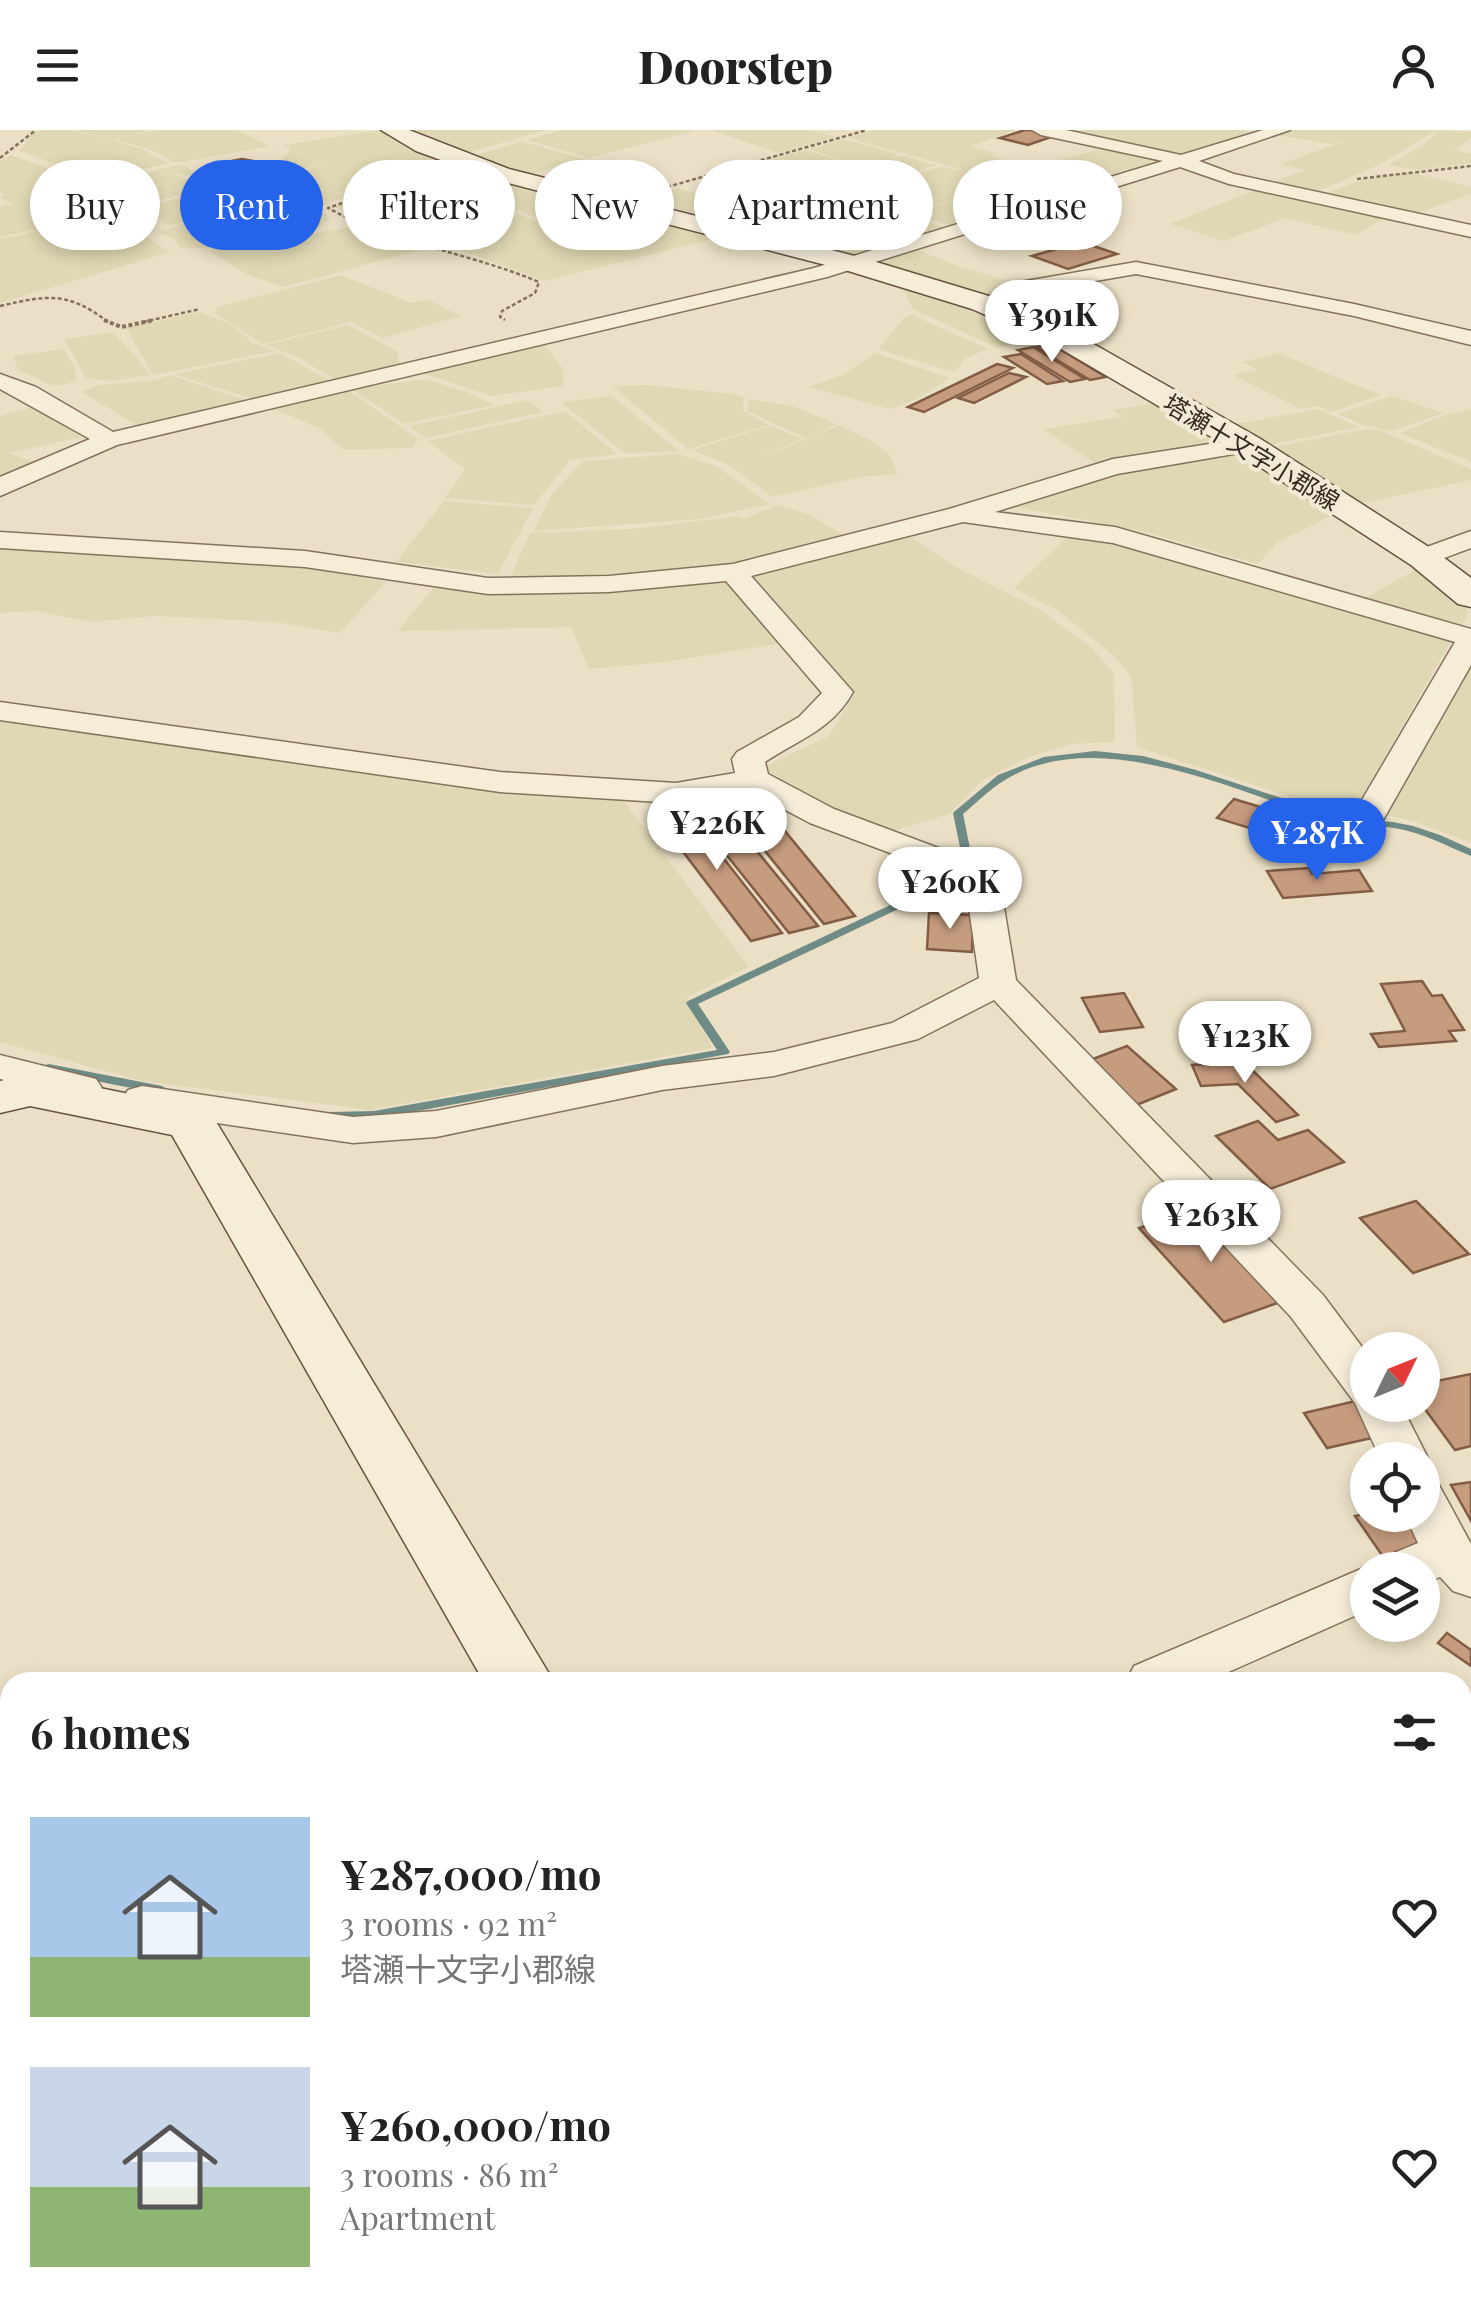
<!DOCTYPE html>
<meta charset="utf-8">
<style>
body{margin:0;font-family:"Playfair Display","Noto Sans JP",serif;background:#f2f2f2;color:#222;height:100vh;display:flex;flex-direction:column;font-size:38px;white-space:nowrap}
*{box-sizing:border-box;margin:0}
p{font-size:32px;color:#767676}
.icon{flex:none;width:55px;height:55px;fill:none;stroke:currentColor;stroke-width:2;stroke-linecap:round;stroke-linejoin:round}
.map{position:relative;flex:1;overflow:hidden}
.panel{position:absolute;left:0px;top:1542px;width:1472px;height:642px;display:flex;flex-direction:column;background:#fff;border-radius:30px 30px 0 0;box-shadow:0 5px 15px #0003}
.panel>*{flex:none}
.hud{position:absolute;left:30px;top:30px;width:1412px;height:90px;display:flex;gap:20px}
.needle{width:65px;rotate:47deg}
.buttons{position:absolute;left:1350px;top:1202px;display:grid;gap:20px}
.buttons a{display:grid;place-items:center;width:90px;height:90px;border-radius:50%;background:#fff;box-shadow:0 5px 15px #0003;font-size:50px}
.price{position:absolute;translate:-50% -85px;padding:0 22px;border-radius:35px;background:#fff;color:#222;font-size:32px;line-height:65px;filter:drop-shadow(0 2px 5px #0008)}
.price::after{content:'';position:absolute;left:50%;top:60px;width:30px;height:22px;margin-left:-15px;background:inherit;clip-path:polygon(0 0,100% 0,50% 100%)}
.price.on{background:#2563eb;color:#fff}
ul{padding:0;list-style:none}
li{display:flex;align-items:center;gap:30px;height:250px;padding:0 30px}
li span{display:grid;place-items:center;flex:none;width:280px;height:200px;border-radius:0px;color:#555}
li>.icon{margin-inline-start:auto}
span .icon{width:120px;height:120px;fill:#fffc;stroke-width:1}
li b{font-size:42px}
h2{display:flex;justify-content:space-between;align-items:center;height:120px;padding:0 30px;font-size:42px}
.pill{padding:0 35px;border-radius:45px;background:#fff;box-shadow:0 5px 15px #0003;font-size:35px;line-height:90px}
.pill.on{background:#2563eb;color:#fff}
header{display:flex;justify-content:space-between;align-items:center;height:130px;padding:0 30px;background:#fff;font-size:45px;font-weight:800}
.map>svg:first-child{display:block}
.farmland{fill:#e0d8b4}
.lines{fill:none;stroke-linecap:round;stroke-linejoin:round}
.stream{fill:#6e8c85;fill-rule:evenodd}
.building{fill:#c69c7f;stroke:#825d45;stroke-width:2.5}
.street-casing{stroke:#85725d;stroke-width:3}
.secondary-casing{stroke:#675340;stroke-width:3}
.path-far1{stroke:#85725d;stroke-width:2.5;stroke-dasharray:4 2.5;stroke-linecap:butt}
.path{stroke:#85725d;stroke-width:4;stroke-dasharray:4 2.5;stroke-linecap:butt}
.street{fill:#f6edd9;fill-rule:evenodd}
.secondary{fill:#f6edd9;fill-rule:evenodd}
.labels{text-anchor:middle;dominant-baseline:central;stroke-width:8;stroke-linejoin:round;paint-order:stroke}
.far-street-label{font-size:25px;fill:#362a20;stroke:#f3ead5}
</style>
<header><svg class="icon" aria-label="menu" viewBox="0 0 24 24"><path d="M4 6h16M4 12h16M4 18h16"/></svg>Doorstep<svg class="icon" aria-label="person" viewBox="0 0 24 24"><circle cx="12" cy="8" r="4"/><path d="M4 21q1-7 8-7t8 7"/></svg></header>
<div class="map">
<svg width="1471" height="2183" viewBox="0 0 1471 2183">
<rect width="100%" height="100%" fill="#ebe0c6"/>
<g class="farmland">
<polygon points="42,0 72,0 111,11 78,0 146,0 134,5 156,0 237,0 270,16 176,33 147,18 118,11 124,6 113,11 142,19 170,34 93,48 20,21 31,4"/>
<polygon points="380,0 449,32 351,65 331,61 347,66 300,85 226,66 286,44 320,53 289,43 332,33 298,39 280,33 290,20 284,15"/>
<polygon points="405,0 545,0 461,25"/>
<polygon points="562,0 697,0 589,28 527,10"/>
<polygon points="711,0 808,0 836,7 779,23"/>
<polygon points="874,0 1017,0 970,16 994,23 989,26 1086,56 954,97 910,84 960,68 908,82 843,62 940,37 967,41 848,8"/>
<polygon points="1060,0 1241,0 1254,3 1182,24"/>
<polygon points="1293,0 1437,0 1381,34 1312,64 1267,54 1306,40 1280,34 1345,11 1331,14 1275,5"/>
<polygon points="1439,0 1471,2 1471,9 1454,20 1471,24 1471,33 1416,40 1387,35 1422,16"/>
<polygon points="843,9 898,24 889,27 906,26 937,36 833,62 846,69 789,85 724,70 855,35 809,19"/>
<polygon points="519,12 532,14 587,30 525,45 467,28"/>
<polygon points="1109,16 1162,30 1089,55 1035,38"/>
<polygon points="806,20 852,35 778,54 735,40"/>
<polygon points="11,25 76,48 41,57 78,49 147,72 110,84 0,107 0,77 12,74 0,67 4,63 0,63 0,31"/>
<polygon points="182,34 198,44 186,46 170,43 210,57 153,72 105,52"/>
<polygon points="613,36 669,55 621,69 552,52"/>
<polygon points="464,37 526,58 619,79 555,95 431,46"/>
<polygon points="1409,42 1471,57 1471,64 1411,85 1322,65 1364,49"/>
<polygon points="427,46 514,83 452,100 517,84 555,97 621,80 720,107 545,151 459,120 410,111 335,77"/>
<polygon points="677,58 760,83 843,100 891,115 846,126 631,72"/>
<polygon points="1260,58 1389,85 1356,105 1285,88 1224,111 1170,94"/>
<polygon points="209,60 243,75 279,83 250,92 283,84 300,86 319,81 330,88 315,100 260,110 243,93 217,84 236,93 256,112 203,118 180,118 173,109 158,102 191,91 169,96 148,81 148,76"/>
<polygon points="854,70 942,96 944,99 895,114 791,87"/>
<polygon points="129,82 155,101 143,105 170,122 0,173 0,109"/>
<polygon points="358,96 380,106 427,118 283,157 248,145 208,120"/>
<polygon points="916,119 961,137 1020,154 984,166 878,134"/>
<polygon points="341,145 412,173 427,169 460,186 383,208 351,192 263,214 215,183 218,177"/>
<polygon points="900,153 986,183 1039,208 998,218 913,179"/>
<polygon points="199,182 229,193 250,209 248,211 275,221 153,245 126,198"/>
<polygon points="912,185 988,219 966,228 954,242 879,219 904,188"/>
<polygon points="348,195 398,222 398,231 408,238 340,253 298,227 266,215"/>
<polygon points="113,202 141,233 150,245 111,251 86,248 64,209"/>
<polygon points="544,215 562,237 564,256 491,266 425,244 426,241"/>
<polygon points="63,219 73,234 76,251 63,255 51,255 18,240 13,226"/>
<polygon points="280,223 335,254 259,271 174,244"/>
<polygon points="875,223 950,248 917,269 890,279 809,257 843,245"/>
<polygon points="1279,223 1350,253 1382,265 1330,282 1318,276 1301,279 1233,245 1257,240 1243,232"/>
<polygon points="170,245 248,271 141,298 82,262 98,255 151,251"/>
<polygon points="425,249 467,262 494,275 404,294 351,259"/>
<polygon points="646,255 733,264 744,268 743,281 769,295 688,319 612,256"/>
<polygon points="348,260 418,309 412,318 344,320 319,298 269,277"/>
<polygon points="612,266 680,322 624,323 561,272"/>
<polygon points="1393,266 1443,283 1392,301 1362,295 1338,284"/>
<polygon points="749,269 793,276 836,294 809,308 839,295 870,310 891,326 897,344 861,347 772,367 731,336 692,320 770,296 803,309 750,331 807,309 747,281"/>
<polygon points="527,270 544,282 425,308 410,296"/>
<polygon points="1156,273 1222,314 1098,335 1043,299 1122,287 1113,280"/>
<polygon points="36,276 81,307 9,323 38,334 0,350 0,286"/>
<polygon points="1319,279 1358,297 1264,316 1230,295"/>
<polygon points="1471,279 1471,332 1399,303 1446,285"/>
<polygon points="565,281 617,324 570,330 534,375 445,368 465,339 427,311"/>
<polygon points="1366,299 1379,300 1471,339 1471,350 1359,374 1269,318"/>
<polygon points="1233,322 1335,384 1278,412 1258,434 1138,400 1005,375 1098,346"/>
<polygon points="679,324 716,336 770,374 700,389 533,401 552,364 583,331"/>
<polygon points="444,371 533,378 498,444 396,432"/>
<polygon points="777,375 808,384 847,407 725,437 515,451 510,447 530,403 630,399 739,386 744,389"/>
<polygon points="896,406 912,408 954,436 1039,479 1091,517 1114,543 1115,612 1071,614 1029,627 983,650 949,684 894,701 848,688 762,638 829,606 855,563 748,448 750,442"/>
<polygon points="1068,406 1118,414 1451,511 1351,686 1137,617 1131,547 1114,526 1057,480 1014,458"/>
<polygon points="0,416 276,432 386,452 340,503 276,492 155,486 91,492 36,481 0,483"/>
<polygon points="1415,440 1466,475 1468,483 1461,497 1365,468"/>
<polygon points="708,450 729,451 783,513 666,532 589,539 571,497 398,501 433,458 496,463"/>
<polygon points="1471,535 1471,713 1413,691 1382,684"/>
<polygon points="0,590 527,665 623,670 749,837 687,867 712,918 370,980 142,951 0,912"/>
</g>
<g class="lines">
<g class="stream">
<path d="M1095,621L1143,626L1196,640L1342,688L1393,692L1413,696L1440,705L1471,719V726C1446,716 1422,702 1394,698C1375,695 1356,697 1337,693C1241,664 1099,592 1005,650C990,659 976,673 963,684L973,733L951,754L698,874L730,922L728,924L374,989L330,990L324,986L330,982L374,981L717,920L686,873L688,871L943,750L963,732L953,683L955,681L998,645L1044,627Z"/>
<polygon points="49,934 162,956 168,960 162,964 45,941 43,938 45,935"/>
</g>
</g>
<g class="building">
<polygon points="1025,0 1036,0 1057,5 1028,15 1000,8"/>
<polygon points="242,29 265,33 282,40 261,45 221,33"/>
<polygon points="1082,112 1117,124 1068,139 1032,126"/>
<polygon points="1051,214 1106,247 1090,250 1036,217"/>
<polygon points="1033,217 1085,249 1070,252 1018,220"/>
<polygon points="1021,224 1063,251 1047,254 1004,227"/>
<polygon points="997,234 1013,238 924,282 908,277"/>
<polygon points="1009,243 1026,247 974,273 958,268"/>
<polygon points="713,667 818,796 789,803 685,673"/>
<polygon points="1234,669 1352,705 1337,725 1217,688"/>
<polygon points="761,672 855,786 824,794 731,679"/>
<polygon points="681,674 782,803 751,811 652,681"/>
<polygon points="1309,738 1312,744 1359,740 1372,761 1283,768 1267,741"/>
<polygon points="929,783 973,785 972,822 927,819"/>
<polygon points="1422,851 1432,866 1442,865 1464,900 1449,901 1456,911 1379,917 1371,904 1405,901 1381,854"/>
<polygon points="1124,863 1143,897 1100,902 1082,868"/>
<polygon points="1127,916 1176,959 1134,976 1085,932"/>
<polygon points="1244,932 1298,985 1276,992 1238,954 1201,956 1192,935"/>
<polygon points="1258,991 1278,1010 1308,1000 1344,1032 1270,1059 1216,1006"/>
<polygon points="1416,1071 1469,1124 1413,1143 1360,1088"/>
<polygon points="1197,1079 1283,1171 1224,1192 1139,1098"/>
<polygon points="1471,1244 1471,1316 1455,1320 1422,1275 1422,1254"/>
<polygon points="1356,1271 1381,1306 1327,1318 1304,1283"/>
<polygon points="1471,1352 1471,1391 1451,1355"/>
<polygon points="1368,1383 1408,1385 1430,1416 1384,1428 1355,1386"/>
<polygon points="1447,1503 1471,1520 1471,1536 1438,1513"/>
</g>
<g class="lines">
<g class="street-casing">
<g id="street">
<polygon points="1032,0 1066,0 1181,25 1263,0 1290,0 1199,31 1234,44 1471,95 1471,107 1229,54 1180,37 827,147 117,315 0,366 0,347 90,309 0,259 0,244 36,257 113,302 814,138 1163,31 1041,5"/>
<polygon points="1136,132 1354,174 1471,201 1471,215 1354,186 1136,144 1037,161 982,179 971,173 1026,151"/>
<path d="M1248,308L1257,310L1260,315L1257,320L1117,344L995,382L1115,397L1471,499V535L1378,699H1354L1349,692L1455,512L1113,413L963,392L751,446L853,562C832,600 799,609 765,632L768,644L834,679L941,719L996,752L1001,759L1016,850L1323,1165L1368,1225V1275H1401L1429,1330L1422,1342V1330H1381L1355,1273L1291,1187L994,870L918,909L774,946L662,960L436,1007L353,1013L142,982L128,978L122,969L128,960L142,956L353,987L436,981L662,936L774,922L892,893L979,848L967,764L917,733L810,693L748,660L676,673L500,662L0,590V572L500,642L676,653L735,643L732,629L737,622L799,587L822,563L726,451L609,462L488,464L305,437L0,418V402L305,421L488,448L609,446L733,434L949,379L1113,329Z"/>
<polygon points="1471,401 1471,418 1423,436 1409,428 1413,422"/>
<polygon points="0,925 96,949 102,958 96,967 82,970 0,949"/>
<polygon points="1422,1350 1439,1355 1471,1414 1471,1467 1453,1461 1440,1447 1422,1455 1422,1440 1382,1440 1389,1425 1418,1413 1405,1385 1422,1385"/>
<polygon points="1368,1436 1379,1440 1368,1440 1368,1480 1206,1552 1126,1552 1134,1536"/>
</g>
</g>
<g class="secondary-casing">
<g id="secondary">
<polygon points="381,0 409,0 509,39 863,128 992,167 1076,204 1259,308 1435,421 1471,448 1471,477 1458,474 1411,435 1237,322 1056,216 972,179 845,140 493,49 416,21"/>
<polygon points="30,944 209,980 554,1552 484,1552 172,1005 30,976 0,983 0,951"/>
<polygon points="831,2175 920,2175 923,2183 835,2183"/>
</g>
</g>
<g class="path-far1">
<polyline points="0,28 36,0"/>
<path d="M422,45L328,78C395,114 470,123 539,152L535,163L502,181L500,187L505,190"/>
<polyline points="1357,49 1471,36"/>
<polyline points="667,57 867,0"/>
<path d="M0,176C48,165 67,161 108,192"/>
<polyline points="143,192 200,179"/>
</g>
<polyline class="path" points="104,190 121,197 154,190"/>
<use href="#street" class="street"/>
<use href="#secondary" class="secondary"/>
</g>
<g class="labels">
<g class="far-street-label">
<text transform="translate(1252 321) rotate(31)">塔瀬十文字小郡線</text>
</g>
</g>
</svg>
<div class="buttons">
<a><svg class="needle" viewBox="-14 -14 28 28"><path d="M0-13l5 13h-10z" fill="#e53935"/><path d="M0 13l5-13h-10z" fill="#767676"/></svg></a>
<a><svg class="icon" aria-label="locate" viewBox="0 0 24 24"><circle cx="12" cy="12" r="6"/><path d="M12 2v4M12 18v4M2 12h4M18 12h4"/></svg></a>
<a><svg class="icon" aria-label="layers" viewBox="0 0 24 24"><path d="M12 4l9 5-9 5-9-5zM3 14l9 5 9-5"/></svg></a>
</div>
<b class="price" style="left:1052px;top:235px">¥391K</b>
<b class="price" style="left:717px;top:743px">¥226K</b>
<b class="price on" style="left:1317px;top:753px">¥287K</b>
<b class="price" style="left:950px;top:802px">¥260K</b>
<b class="price" style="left:1245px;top:956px">¥123K</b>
<b class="price" style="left:1211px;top:1135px">¥263K</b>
<div class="hud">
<a class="pill">Buy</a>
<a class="pill on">Rent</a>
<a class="pill">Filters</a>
<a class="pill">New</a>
<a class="pill">Apartment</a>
<a class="pill">House</a>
</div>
<section class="panel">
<h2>6 homes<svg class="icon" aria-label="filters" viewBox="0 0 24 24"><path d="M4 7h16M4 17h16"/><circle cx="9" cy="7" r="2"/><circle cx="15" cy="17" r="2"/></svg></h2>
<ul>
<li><span style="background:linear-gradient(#a9c7e8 70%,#8fb573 0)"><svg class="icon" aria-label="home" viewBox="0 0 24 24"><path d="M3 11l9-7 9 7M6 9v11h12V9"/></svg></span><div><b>¥287,000/mo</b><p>3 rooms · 92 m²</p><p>塔瀬十文字小郡線</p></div><svg class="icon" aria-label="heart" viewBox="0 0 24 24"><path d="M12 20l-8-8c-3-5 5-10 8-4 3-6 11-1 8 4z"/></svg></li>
<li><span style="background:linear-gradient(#c9d6e8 60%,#8fb573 0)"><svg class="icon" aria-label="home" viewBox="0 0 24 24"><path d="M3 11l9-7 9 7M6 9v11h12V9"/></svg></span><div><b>¥260,000/mo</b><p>3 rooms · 86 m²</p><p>Apartment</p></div><svg class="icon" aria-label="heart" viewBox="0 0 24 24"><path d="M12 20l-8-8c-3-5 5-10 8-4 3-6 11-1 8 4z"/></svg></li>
</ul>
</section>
</div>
